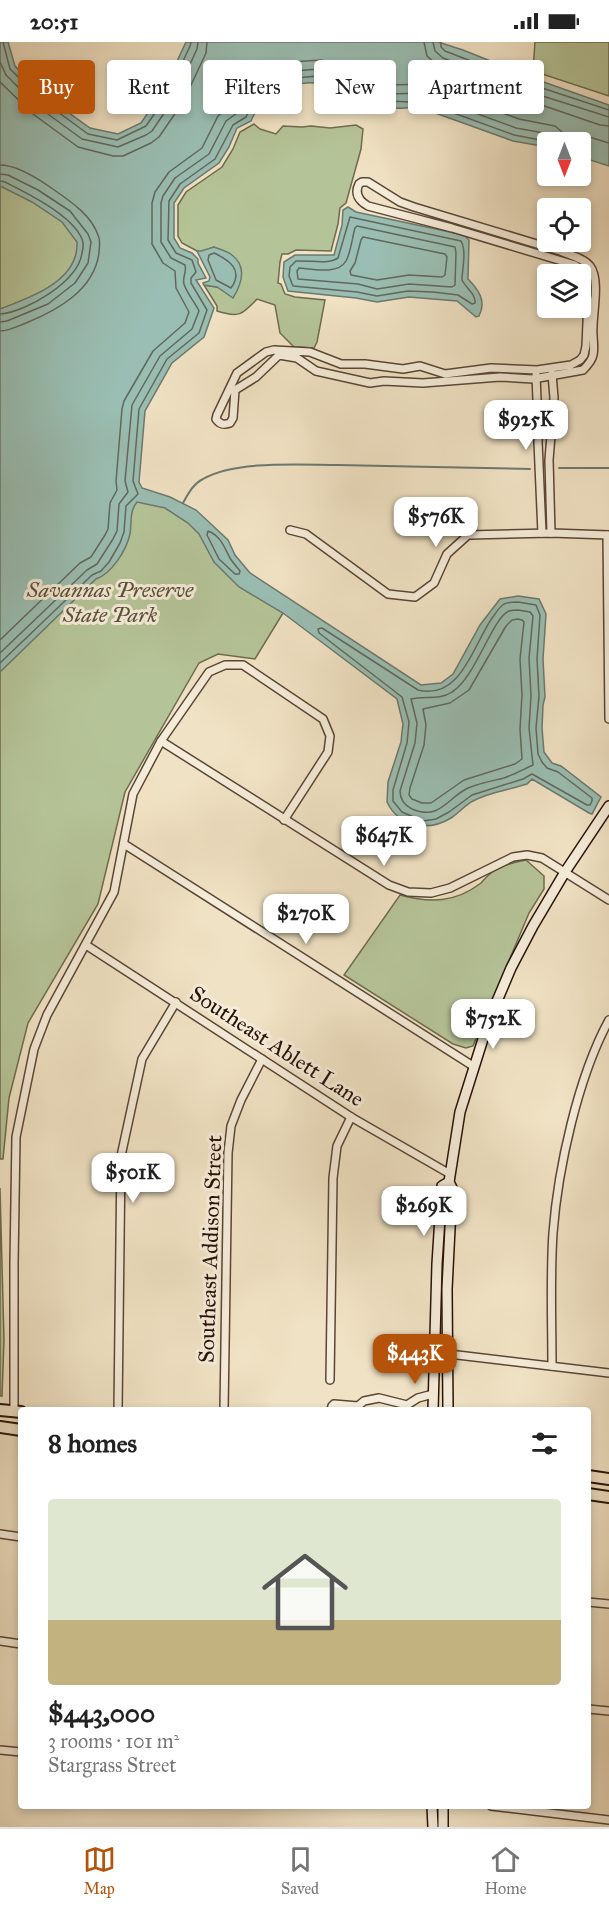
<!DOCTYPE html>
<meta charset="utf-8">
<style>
body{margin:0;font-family:"IM FELL Great Primer",serif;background:#f2f2f2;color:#222;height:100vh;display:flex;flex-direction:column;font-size:22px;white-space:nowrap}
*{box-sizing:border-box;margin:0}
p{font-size:20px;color:#767676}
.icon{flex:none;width:33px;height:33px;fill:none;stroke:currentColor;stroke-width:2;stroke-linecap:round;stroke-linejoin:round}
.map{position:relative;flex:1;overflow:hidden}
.side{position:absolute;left:18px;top:1365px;width:573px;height:402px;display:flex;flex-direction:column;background:#fff;border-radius:6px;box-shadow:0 3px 9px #0003}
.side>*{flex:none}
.hud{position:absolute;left:18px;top:18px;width:573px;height:54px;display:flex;gap:12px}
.needle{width:39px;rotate:180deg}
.controls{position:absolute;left:537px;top:90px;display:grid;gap:12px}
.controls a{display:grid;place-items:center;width:54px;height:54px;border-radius:6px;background:#fff;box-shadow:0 3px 9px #0003;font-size:30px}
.price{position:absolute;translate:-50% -51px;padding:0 14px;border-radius:12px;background:#fff;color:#222;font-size:20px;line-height:39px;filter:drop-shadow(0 2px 3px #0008)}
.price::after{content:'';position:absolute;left:50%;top:36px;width:18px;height:14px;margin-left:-9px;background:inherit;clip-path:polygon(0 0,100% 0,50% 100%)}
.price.selected{background:#b45309;color:#fff}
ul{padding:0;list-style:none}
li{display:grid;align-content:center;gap:12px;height:318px;padding:0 30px}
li+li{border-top:2px solid #e0e0e0}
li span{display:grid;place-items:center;height:186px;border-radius:6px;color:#555}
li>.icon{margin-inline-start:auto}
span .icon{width:108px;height:108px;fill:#fffc;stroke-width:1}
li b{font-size:26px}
h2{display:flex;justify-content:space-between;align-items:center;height:72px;padding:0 30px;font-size:26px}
.pill{padding:0 21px;border-radius:6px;background:#fff;box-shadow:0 3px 9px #0003;font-size:21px;line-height:54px}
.pill.selected{background:#b45309;color:#fff}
.status{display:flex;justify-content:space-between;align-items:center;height:42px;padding:0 30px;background:#fff;direction:ltr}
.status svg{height:16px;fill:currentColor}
.tabs{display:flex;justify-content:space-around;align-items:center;height:84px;border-top:2px solid #e0e0e0;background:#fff;font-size:16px;color:#767676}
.tabs a{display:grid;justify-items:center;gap:3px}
.tabs .selected{color:#b45309}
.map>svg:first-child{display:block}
.green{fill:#b5c498;stroke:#6e6b50;stroke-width:1.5}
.water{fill:#9abeb3;stroke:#6c796e;stroke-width:1.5}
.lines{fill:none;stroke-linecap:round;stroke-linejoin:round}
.shore{stroke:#61685d;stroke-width:1.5}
.stream{stroke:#6c796e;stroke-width:2}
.street-casing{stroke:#5a4636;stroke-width:10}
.secondary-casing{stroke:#281207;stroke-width:12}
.primary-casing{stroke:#281207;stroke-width:14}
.street{stroke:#f5ecd9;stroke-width:7}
.secondary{stroke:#f5ecd9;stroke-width:9}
.primary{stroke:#f0e2c4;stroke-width:10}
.labels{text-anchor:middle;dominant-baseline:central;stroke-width:6;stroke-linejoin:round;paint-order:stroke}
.park-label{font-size:22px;font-style:italic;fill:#59503a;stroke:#f5ecd9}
.street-label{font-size:22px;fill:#281207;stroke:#f5ecd9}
</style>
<div class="status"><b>20:51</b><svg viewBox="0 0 49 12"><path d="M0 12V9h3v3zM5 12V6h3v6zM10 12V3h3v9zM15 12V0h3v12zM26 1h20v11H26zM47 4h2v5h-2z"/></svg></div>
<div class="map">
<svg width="609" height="1785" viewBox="0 0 609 1785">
<rect width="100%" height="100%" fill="#f0e2c4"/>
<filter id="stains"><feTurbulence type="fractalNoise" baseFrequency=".00333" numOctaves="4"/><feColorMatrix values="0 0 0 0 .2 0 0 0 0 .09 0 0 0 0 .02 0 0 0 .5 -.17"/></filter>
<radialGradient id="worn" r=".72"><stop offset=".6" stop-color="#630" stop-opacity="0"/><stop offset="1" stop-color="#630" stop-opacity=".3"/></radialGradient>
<g class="green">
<polygon points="535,0 609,0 609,54 533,29"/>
<path d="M254,82L260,87L276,92L283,84L302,85L311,84L330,86L356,83L363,87L361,107L346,161L340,166L338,182L331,209L296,208L288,212H282L280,220L278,241L281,242L285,252L295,255L325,258L317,300L314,306L294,305L280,291L275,263L257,257C242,273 239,276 217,269V264L204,243L217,245L214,205L201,210L197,209L182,201L178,194V163L186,150L222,125L233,107L240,90Z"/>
<polygon points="0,120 93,177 75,421 190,472 283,571 255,617 218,612 199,621 125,750 98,862 28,981 9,1056 3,1117 0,1117"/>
<path d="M526,818L544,834V847L529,871L473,1004L466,1006L453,1002L344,933L400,853C430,861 455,861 481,841C484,838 487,834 491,831C501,824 514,820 526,818Z"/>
<polygon points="0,1146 4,1298 2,1354 0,1354"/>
</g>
<g class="water">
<path d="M0,0H8L15,24L47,55L90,86L118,92L141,81L163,49L186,0H438L463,8L535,37L609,63V124L581,115L580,100H548L547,105L513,99L416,64C368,79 328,16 275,52C264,60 256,66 251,79L237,86L229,105L219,121L184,146L174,161V196L180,206L192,211L198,217V221L206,236L196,238L214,266L204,295L172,321L145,369L139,440L142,446L170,455L196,468L228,498L235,513L250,531L421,643L441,641L453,632L480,583L500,557L518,554L539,557L546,572L543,617L545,655L543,663L542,686L544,710L552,721L561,724L601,755L592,772L589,771L532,737L527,742C509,748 489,750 473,759C465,763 459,771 451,776C428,790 399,785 387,760L388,740L401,700L402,690L403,682L397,657L283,571L239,545L214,520L199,492L188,481L165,466L137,460C129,470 132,480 130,492C126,509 112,531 96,537L0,630V267C25,257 66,244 75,215C77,210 77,205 77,200L62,180L32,160L0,144Z"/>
<path d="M348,165L356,170L464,193L469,198L468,237C478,247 487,259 479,274L476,275L457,259L409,255L377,260L356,256L288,249L283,235L284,220L295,213H334L342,183L343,168Z"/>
<path d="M214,205C219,207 227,209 232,213C248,225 241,243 233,256L217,245L204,243L203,241L209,239L210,235L197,209H201Z"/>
</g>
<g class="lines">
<g class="shore">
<polyline points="3,0 10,27 43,59 88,92 117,98 146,84 168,52 190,4 191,0"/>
<polyline points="424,0 427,14 437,23 527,58 600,83 609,84"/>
<polyline points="433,0 435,9 443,16 530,50 609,75"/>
<polyline points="441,0 441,5 445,9 533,43 609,68"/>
<polyline points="0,20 6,33 37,64 82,97 118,105 146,93 152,89 175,55 197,7 198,0"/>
<polyline points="0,40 33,72 78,105 113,114 123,114 151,101 159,95 183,60 206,11 207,0"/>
<path d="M0,123C16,123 37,136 50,145C67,157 91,172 98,193C101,199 99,205 99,211C94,248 58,268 26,281C18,284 9,289 0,289"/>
<polyline points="0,132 8,133 38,148 70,169 88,192 91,200 88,221 75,241 48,262 7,279 0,280"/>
<path d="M0,139L5,140C27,151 72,173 82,197C84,201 83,207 82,211C78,240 26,270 0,272"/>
<path d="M350,175L461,199C467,210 462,226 462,238C466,246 476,252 475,261L472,262L458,253L433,250L408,249L377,254L357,250L293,244L289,234L290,225L296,219C310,218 327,223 338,216Z"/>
<path d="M357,184L455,205L456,211L455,243L452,245L409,242L377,247L358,242L298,237L297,229L299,226C312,227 338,233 346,219C351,210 352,196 355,186Z"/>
<polygon points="363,195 445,212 447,215 445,233 442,235 409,233 377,238 351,233 350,229 355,221 361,198"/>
<path d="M214,211C229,218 244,228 231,246L216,238L208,218L209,213Z"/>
<path d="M208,489C221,494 224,505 230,516C233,521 237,525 240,529L239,532H235L219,517L207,493Z"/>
<path d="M518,560L536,563L540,573L537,617L539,654L536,686L538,712L542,720L547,726L558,730L592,756V759L590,763H587L532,732L523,737L472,753L449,770L436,777L423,779L402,770L393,759V748L407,701L408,691L409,680L402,655L319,591L318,587L322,586L418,648C463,659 474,598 495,572C497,569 501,564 504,562C508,560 514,560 518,560Z"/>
<path d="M518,568L530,570L533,574L529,616L531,654L529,686L533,723C524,727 515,732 504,736C492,739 480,741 468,746C447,756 440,779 412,767C404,763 400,758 400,749L415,701L417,681L411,657C424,653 439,659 452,650C476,635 492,576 509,569C512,568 515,568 518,568Z"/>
<polygon points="518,577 522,578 524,580 520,617 522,653 520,687 522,717 515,722 464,738 431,761 422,761 412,757 409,753 410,746 424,703 426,683 423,667 450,661 469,648 506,584 512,578"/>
<polyline points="0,598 80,521 91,515 105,493 108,487 110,461 117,448 116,439 122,367 124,359 153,309 185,281 189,270 176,246 175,229 163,221 152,202 152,161 155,150 169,130 202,106 218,74 225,68 233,63 241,51 266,31 291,20 321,18 349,26 392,43 423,42 519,77 555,84 569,96 586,94 609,101"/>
<path d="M0,611L87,528L97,522L113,497L117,489L119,462L128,450L125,439L132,363L160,314L192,287L199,269C195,260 187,252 184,242C182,235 187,231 185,223L171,216L161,200V161L163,154L175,136L209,112L226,79L240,69L246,58L271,39L294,29L319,27L346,34L391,52L421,51L516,86L550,92L556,94L560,100"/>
<polyline points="0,621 92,533 101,529 109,520 120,501 124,490 126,464 138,452 133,439 139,367 167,317 199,291 207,268 191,241 191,236 196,230 192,218 176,211 168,198 169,159 180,142 215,117 233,83 246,75 252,63 274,45 296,36 317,34 344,42 389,59 409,60 418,58 514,93 551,100"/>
</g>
<g class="stream">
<polyline points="559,426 609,426"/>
<path d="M183,461C188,452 193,442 203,437C235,418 302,423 338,423C402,424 466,426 530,427"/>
</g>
<g class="street-casing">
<g id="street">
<path d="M362,140H368L400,160L414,165L560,209C570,213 583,216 590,224C600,237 593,269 593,285C592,294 595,304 593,313C592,319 587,324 583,328L533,337L500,335L423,341L384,339L370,341L316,329L297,316L279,313L256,335L235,348L233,376L230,381C224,383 220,383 216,377L217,373L237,331L266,310L274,308L310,310L341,322H365L403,327L420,324L445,332L491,326L537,328L571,323L580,318L584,313L586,304L588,258L585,233L582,228L575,223L452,186L368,164C359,159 354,152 359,142Z"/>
<polyline points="536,333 537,358 540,373 538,400 542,491"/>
<polyline points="290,488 306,492 388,552 415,555 434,541 447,512 468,493 551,491 609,493"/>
<polyline points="551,491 549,418 554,356 552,332"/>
<polyline points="607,493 609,677"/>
<polyline points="161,699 389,843 408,850 431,851 450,846 513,815 527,813 542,816 609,858"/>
<polyline points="124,802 473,1024"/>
<polyline points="86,903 351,1075 450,1132"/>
<polyline points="449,1312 609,1331"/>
<path d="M552,1324C552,1280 550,1235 553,1191C558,1126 578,1035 609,978"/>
<polyline points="330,1338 333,1136 337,1104 351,1075"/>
<polyline points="118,1368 121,1114 142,1017 176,960"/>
<polyline points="224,1368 228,1111 231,1084 241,1058 262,1017"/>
<polyline points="331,1368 332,1364 334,1362 358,1364 364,1359 379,1356 407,1363 418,1356 433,1352"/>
<polyline points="14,1370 14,1221 16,1095 34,1007 47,973 114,850 133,752 161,699 209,630 225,623 243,623 323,677 330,694 328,710 284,778"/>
<polyline points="0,1492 21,1495"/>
<polyline points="588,1560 609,1562"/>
<polyline points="0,1599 21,1602"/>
<polyline points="588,1667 609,1669"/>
<polyline points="0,1708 21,1710"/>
<polyline points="491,1764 609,1778"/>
</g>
</g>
<g class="secondary-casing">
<g id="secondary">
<polyline points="433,1368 437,1222 442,1144 449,1140"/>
<polyline points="448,1368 447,1247 452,1146 449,1140 460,1070 489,978 511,926 533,884 565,830 609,764"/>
<polyline points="432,1764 433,1785"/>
<polyline points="443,1764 443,1785"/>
</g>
</g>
<g class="primary-casing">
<g id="primary">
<polyline points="0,1368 21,1370"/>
<polyline points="0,1385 21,1388"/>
<polyline points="588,1434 609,1437"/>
<polyline points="588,1452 609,1455"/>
</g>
</g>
<use href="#street" class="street"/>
<use href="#secondary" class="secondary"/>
<use href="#primary" class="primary"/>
</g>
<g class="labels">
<g class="park-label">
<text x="110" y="547">Savannas Preserve<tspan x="110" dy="25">State Park</tspan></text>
</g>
<g class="street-label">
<text transform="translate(277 1004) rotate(33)">Southeast Ablett Lane</text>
<text transform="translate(210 1207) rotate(-88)">Southeast Addison Street</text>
</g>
</g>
<rect width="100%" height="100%" filter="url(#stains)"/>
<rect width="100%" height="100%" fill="url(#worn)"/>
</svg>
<div class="controls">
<a><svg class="needle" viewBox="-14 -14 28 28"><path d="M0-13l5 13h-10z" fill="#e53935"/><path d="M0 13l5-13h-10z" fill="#767676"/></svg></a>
<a><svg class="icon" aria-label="locate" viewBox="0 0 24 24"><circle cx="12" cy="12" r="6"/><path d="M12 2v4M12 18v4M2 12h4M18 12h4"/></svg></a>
<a><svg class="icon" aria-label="layers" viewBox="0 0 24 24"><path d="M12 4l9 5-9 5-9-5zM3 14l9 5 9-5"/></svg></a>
</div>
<b class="price" style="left:526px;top:409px">$925K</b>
<b class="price" style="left:436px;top:506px">$576K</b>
<b class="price" style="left:384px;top:825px">$647K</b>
<b class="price" style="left:306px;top:903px">$270K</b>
<b class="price" style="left:493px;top:1008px">$752K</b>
<b class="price" style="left:133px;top:1162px">$501K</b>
<b class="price" style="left:424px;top:1195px">$269K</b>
<b class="price selected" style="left:415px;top:1343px">$443K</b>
<div class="hud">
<a class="pill selected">Buy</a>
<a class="pill">Rent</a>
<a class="pill">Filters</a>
<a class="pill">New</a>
<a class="pill">Apartment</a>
</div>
<section class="side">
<h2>8 homes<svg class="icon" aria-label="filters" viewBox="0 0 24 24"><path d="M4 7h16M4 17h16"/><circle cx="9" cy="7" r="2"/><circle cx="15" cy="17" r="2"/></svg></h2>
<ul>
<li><span style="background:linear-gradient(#dfe7d0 65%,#c2b280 0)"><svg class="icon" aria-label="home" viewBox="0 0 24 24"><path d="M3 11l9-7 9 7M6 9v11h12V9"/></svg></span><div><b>$443,000</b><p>3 rooms · 101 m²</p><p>Stargrass Street</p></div></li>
</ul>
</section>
</div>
<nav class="tabs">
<a class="selected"><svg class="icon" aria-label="map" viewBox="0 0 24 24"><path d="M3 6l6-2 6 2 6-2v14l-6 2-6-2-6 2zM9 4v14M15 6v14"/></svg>Map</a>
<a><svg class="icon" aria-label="saved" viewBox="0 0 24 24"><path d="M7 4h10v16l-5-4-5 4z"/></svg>Saved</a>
<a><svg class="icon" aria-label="home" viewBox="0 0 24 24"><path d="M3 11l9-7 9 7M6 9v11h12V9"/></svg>Home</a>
</nav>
